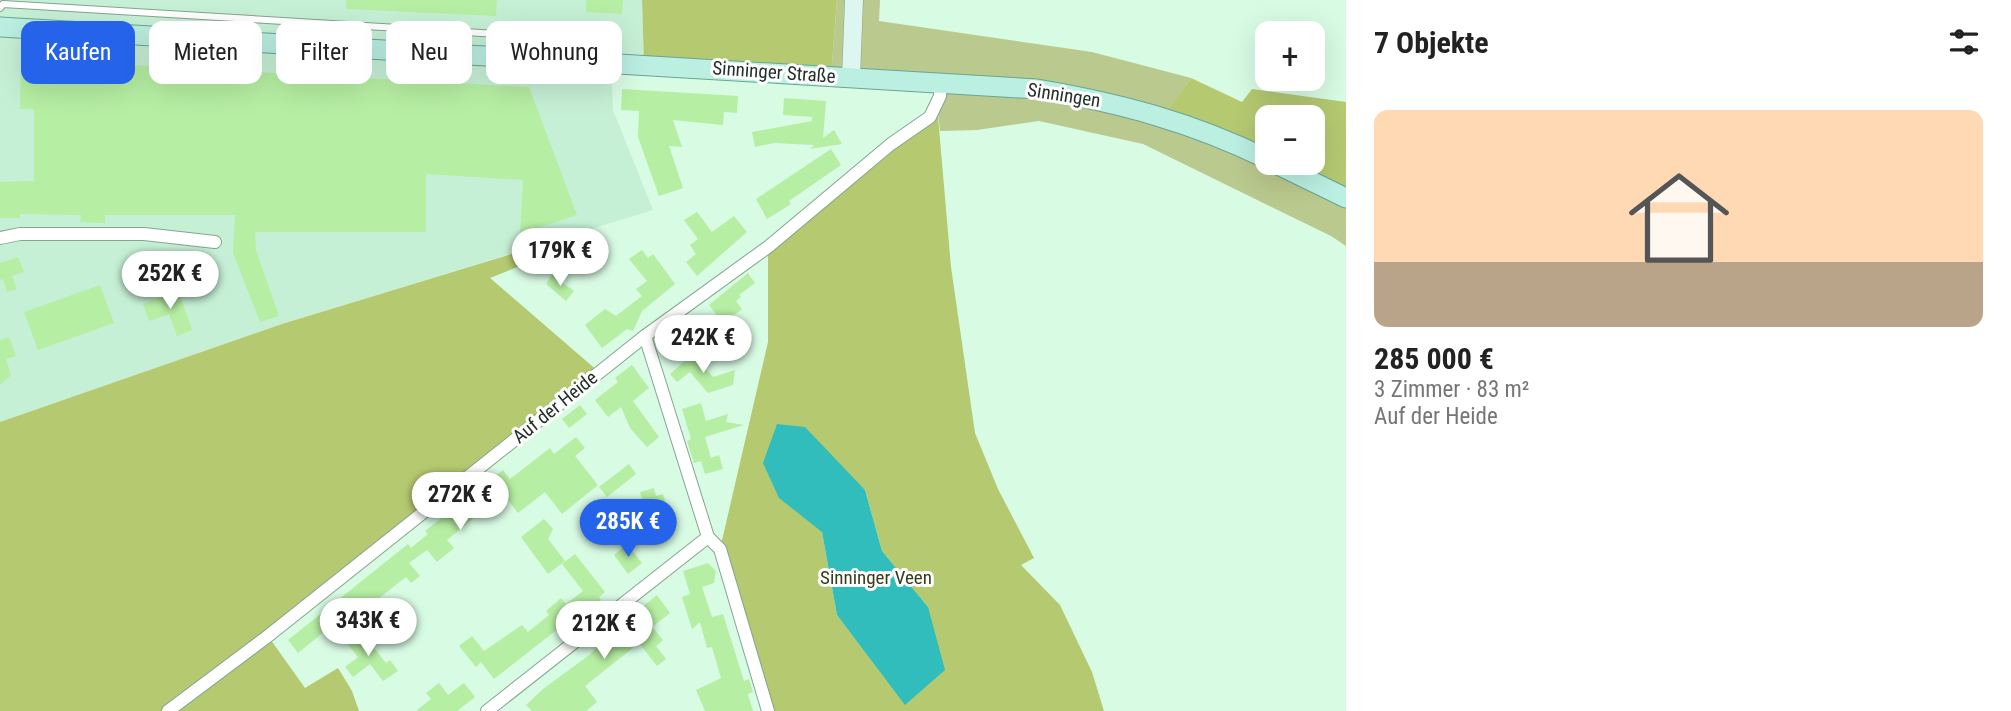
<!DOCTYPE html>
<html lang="de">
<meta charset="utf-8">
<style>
body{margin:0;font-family:"Roboto Condensed",sans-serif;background:#f2f2f2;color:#222;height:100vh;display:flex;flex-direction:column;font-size:26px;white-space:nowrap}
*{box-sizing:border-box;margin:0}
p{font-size:23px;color:#767676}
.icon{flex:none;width:38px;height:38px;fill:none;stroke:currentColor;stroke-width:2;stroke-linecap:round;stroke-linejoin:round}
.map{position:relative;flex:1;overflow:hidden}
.side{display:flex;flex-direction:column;background:#fff;width:665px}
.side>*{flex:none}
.guide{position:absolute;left:21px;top:21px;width:665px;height:63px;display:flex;gap:14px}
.tools{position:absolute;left:1255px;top:21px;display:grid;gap:14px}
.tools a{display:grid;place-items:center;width:70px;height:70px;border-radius:14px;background:#fff;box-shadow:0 7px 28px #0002;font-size:35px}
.price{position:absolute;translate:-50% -60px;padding:0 16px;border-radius:24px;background:#fff;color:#222;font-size:23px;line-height:46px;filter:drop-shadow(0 2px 4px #0008)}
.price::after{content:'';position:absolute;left:50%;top:42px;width:21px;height:16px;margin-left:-10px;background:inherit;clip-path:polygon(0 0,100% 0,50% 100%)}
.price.active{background:#2563eb;color:#fff}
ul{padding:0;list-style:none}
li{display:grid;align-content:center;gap:14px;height:371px;padding:0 28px}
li+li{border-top:2px solid #e0e0e0}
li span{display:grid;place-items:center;height:217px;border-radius:14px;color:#555}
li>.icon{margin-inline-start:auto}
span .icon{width:126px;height:126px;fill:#fffc;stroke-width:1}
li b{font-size:30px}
h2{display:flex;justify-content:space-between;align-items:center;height:84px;padding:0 28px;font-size:30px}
.tag{padding:0 24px;border-radius:14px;background:#fff;box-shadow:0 7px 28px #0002;font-size:24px;line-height:63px}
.tag.active{background:#2563eb;color:#fff}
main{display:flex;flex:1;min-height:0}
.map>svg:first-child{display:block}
.built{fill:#c6f0d5}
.green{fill:#bac98d}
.forest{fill:#b5c971;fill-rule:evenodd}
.water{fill:#30bdbb}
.building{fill:#b6eea3}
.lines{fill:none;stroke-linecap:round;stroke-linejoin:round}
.service-casing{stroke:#84a58f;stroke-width:8}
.minor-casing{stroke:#84a58f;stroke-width:14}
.secondary-casing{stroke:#84a58f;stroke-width:19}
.primary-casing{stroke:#69a594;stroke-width:21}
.service{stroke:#fff;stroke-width:6}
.minor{stroke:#fff;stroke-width:12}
.secondary{stroke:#ddf7f0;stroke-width:18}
.primary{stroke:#bbefe1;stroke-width:19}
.labels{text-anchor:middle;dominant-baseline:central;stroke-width:6;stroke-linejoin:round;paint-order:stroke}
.street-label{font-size:19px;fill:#243129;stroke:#fefefe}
.park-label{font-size:19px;fill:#353d18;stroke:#fefefe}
</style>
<main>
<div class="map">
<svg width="1346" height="711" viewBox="0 0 1346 711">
<rect width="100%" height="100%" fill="#d8fbe4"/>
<polygon class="built" points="0,0 642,0 644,64 611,63 613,110 653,210 282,324 0,422"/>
<polygon class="green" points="837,0 880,0 879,21 1092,52 1191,78 1165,116 1346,193 1346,246 1331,236 1143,144 1039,121 977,130 940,131 937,105 941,82 831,76"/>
<g class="forest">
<polygon points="642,0 837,0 831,76 644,64"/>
<polygon points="1191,78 1242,102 1252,89 1346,102 1346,193 1274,163 1312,163 1312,117 1267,117 1267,159 1164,116"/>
<path d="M937,105L951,267L975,433L998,489L1034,558L1021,565L1060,605L1092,672L1104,711H768L720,549L768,342V247ZM839,466L865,490L882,551L928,607L905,704L837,615L822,532Z"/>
<polygon points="587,231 590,238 490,278 599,372 268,636 305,688 338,668 352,691 359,711 0,711 0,422 282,324"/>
</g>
<polygon class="water" points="777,424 805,427 865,490 882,551 928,607 945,670 905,705 837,615 822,532 779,498 763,463"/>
<g class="building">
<polygon points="346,0 497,0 496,16 346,9"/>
<polygon points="586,0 623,0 622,14 586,12"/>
<polygon points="21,59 529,87 577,215 520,234 523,180 426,174 426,232 255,232 256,250 279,316 260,322 233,253 235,215 105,215 105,223 80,222 81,215 20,214 20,218 0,218 0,182 34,181 34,109 20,109"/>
<polygon points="622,89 738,96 737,113 724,112 723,125 673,120 682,147 669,146 683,188 659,196 638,137 639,111 621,110"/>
<polygon points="784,98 826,101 823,138 834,130 842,144 810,149 814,145 774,143 755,147 752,132 812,121 812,117 783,115"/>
<polygon points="831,149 841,165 789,201 791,204 767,219 756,199"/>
<polygon points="697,212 712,232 734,216 747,232 697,276 686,262 696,254 690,245 698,239 684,220"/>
<polygon points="642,250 648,258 653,254 675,284 642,311 633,331 627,329 602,348 585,325 605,309 616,316 642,296 636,289 647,281 629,259"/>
<polygon points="18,257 24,272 12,276 17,289 7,292 3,279 0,280 0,263"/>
<polygon points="748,273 755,283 739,295 741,297 736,301 742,309 723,323 709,305"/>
<polygon points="552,275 574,291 566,301 546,284"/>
<polygon points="100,285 114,323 38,350 24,312"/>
<polygon points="178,290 192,330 177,336 169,314 149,321 143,304"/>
<polygon points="9,337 16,356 6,359 11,375 0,385 0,340"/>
<polygon points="693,354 713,377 735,370 733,385 708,393 690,372 677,382 670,374"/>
<polygon points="632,365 649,388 633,401 659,437 647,447 630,428 621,407 608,417 595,400 618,382 615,378"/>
<polygon points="701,403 706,421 728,414 726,422 744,425 705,437 711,458 719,455 723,469 705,474 701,461 694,463 687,441 691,439 682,409"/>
<polygon points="580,405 587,414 569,428 562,419"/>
<polygon points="576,437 585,448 575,456 598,485 562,514 545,492 518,513 505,496 498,501 497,499 447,540 454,548 437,562 427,550 409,563 420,576 411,583 406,577 378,599 388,612 379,619 367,627 352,609 298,653 288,640 408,544 411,548 428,534 425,531 503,470 510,479 550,448 554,454"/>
<polygon points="629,464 636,474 607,497 599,487"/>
<polygon points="654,488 656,496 663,494 670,517 650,524 640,492"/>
<polygon points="544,519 553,529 548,539 565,561 548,574 521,537"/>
<polygon points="627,544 642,563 628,574 614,555"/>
<polygon points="575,554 605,592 599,597 601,600 588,610 586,607 494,679 481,662 476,667 459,646 472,636 484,651 522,625 528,632 549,615 546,611 561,598 566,604 583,591 562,564"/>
<polygon points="708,563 716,571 714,583 702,587 712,617 723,614 744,681 749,679 753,692 748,694 753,711 705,711 696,690 721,678 712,647 707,648 700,622 692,629 682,597 690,594 683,571"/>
<polygon points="657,595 670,613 652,627 663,640 656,646 666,659 657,666 639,643 585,686 597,702 586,711 532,711 526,705 543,689 588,656 610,636 608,634"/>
<polygon points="361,631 386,663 390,660 398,671 383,681 370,664 353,677 345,667 358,657 346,642"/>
<polygon points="439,683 448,695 464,683 475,697 457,711 416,711 431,699 426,693"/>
</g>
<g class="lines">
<g class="service-casing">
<polyline id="service" points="0,8 3,4 564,38 570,56"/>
</g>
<g class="minor-casing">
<g id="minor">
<polyline points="0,238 20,234 144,234 215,242"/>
<polyline points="645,336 768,247 891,144 930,117 940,96 941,82"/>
<polyline points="168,711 268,636 645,336 708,537 720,549 768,711"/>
<polyline points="487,711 708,537"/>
</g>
</g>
<g class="secondary-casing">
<polyline id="secondary" points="851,78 854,0"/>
</g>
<g class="primary-casing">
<g id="primary">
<path d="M0,27L1037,89C1120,103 1191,122 1267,159"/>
<polyline points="1274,163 1346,198"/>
</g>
</g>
<use href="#service" class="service"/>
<use href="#minor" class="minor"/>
<use href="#secondary" class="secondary"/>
<use href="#primary" class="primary"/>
</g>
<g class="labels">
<g class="street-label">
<text transform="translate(774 72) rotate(4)">Sinninger Straße</text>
<text transform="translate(1064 95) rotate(9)">Sinningen</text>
<text transform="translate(555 407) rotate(-39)">Auf der Heide</text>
</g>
<g class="park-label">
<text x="876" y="577">Sinninger Veen</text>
</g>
</g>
</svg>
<div class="tools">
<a>+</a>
<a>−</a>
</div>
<b class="price" style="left:560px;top:288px">179K €</b>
<b class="price" style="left:170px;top:311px">252K €</b>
<b class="price" style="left:703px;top:375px">242K €</b>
<b class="price" style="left:460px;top:532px">272K €</b>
<b class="price active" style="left:628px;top:559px">285K €</b>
<b class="price" style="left:368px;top:658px">343K €</b>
<b class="price" style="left:604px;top:661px">212K €</b>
<div class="guide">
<a class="tag active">Kaufen</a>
<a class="tag">Mieten</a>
<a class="tag">Filter</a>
<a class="tag">Neu</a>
<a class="tag">Wohnung</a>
</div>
</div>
<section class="side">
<h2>7 Objekte<svg class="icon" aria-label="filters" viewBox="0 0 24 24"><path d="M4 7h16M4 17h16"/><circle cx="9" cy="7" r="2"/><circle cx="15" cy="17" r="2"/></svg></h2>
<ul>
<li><span style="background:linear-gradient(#ffd9b3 70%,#b9a48a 0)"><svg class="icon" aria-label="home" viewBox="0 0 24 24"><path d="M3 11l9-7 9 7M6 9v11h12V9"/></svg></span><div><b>285 000 €</b><p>3 Zimmer · 83 m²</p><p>Auf der Heide</p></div></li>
</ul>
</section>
</main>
